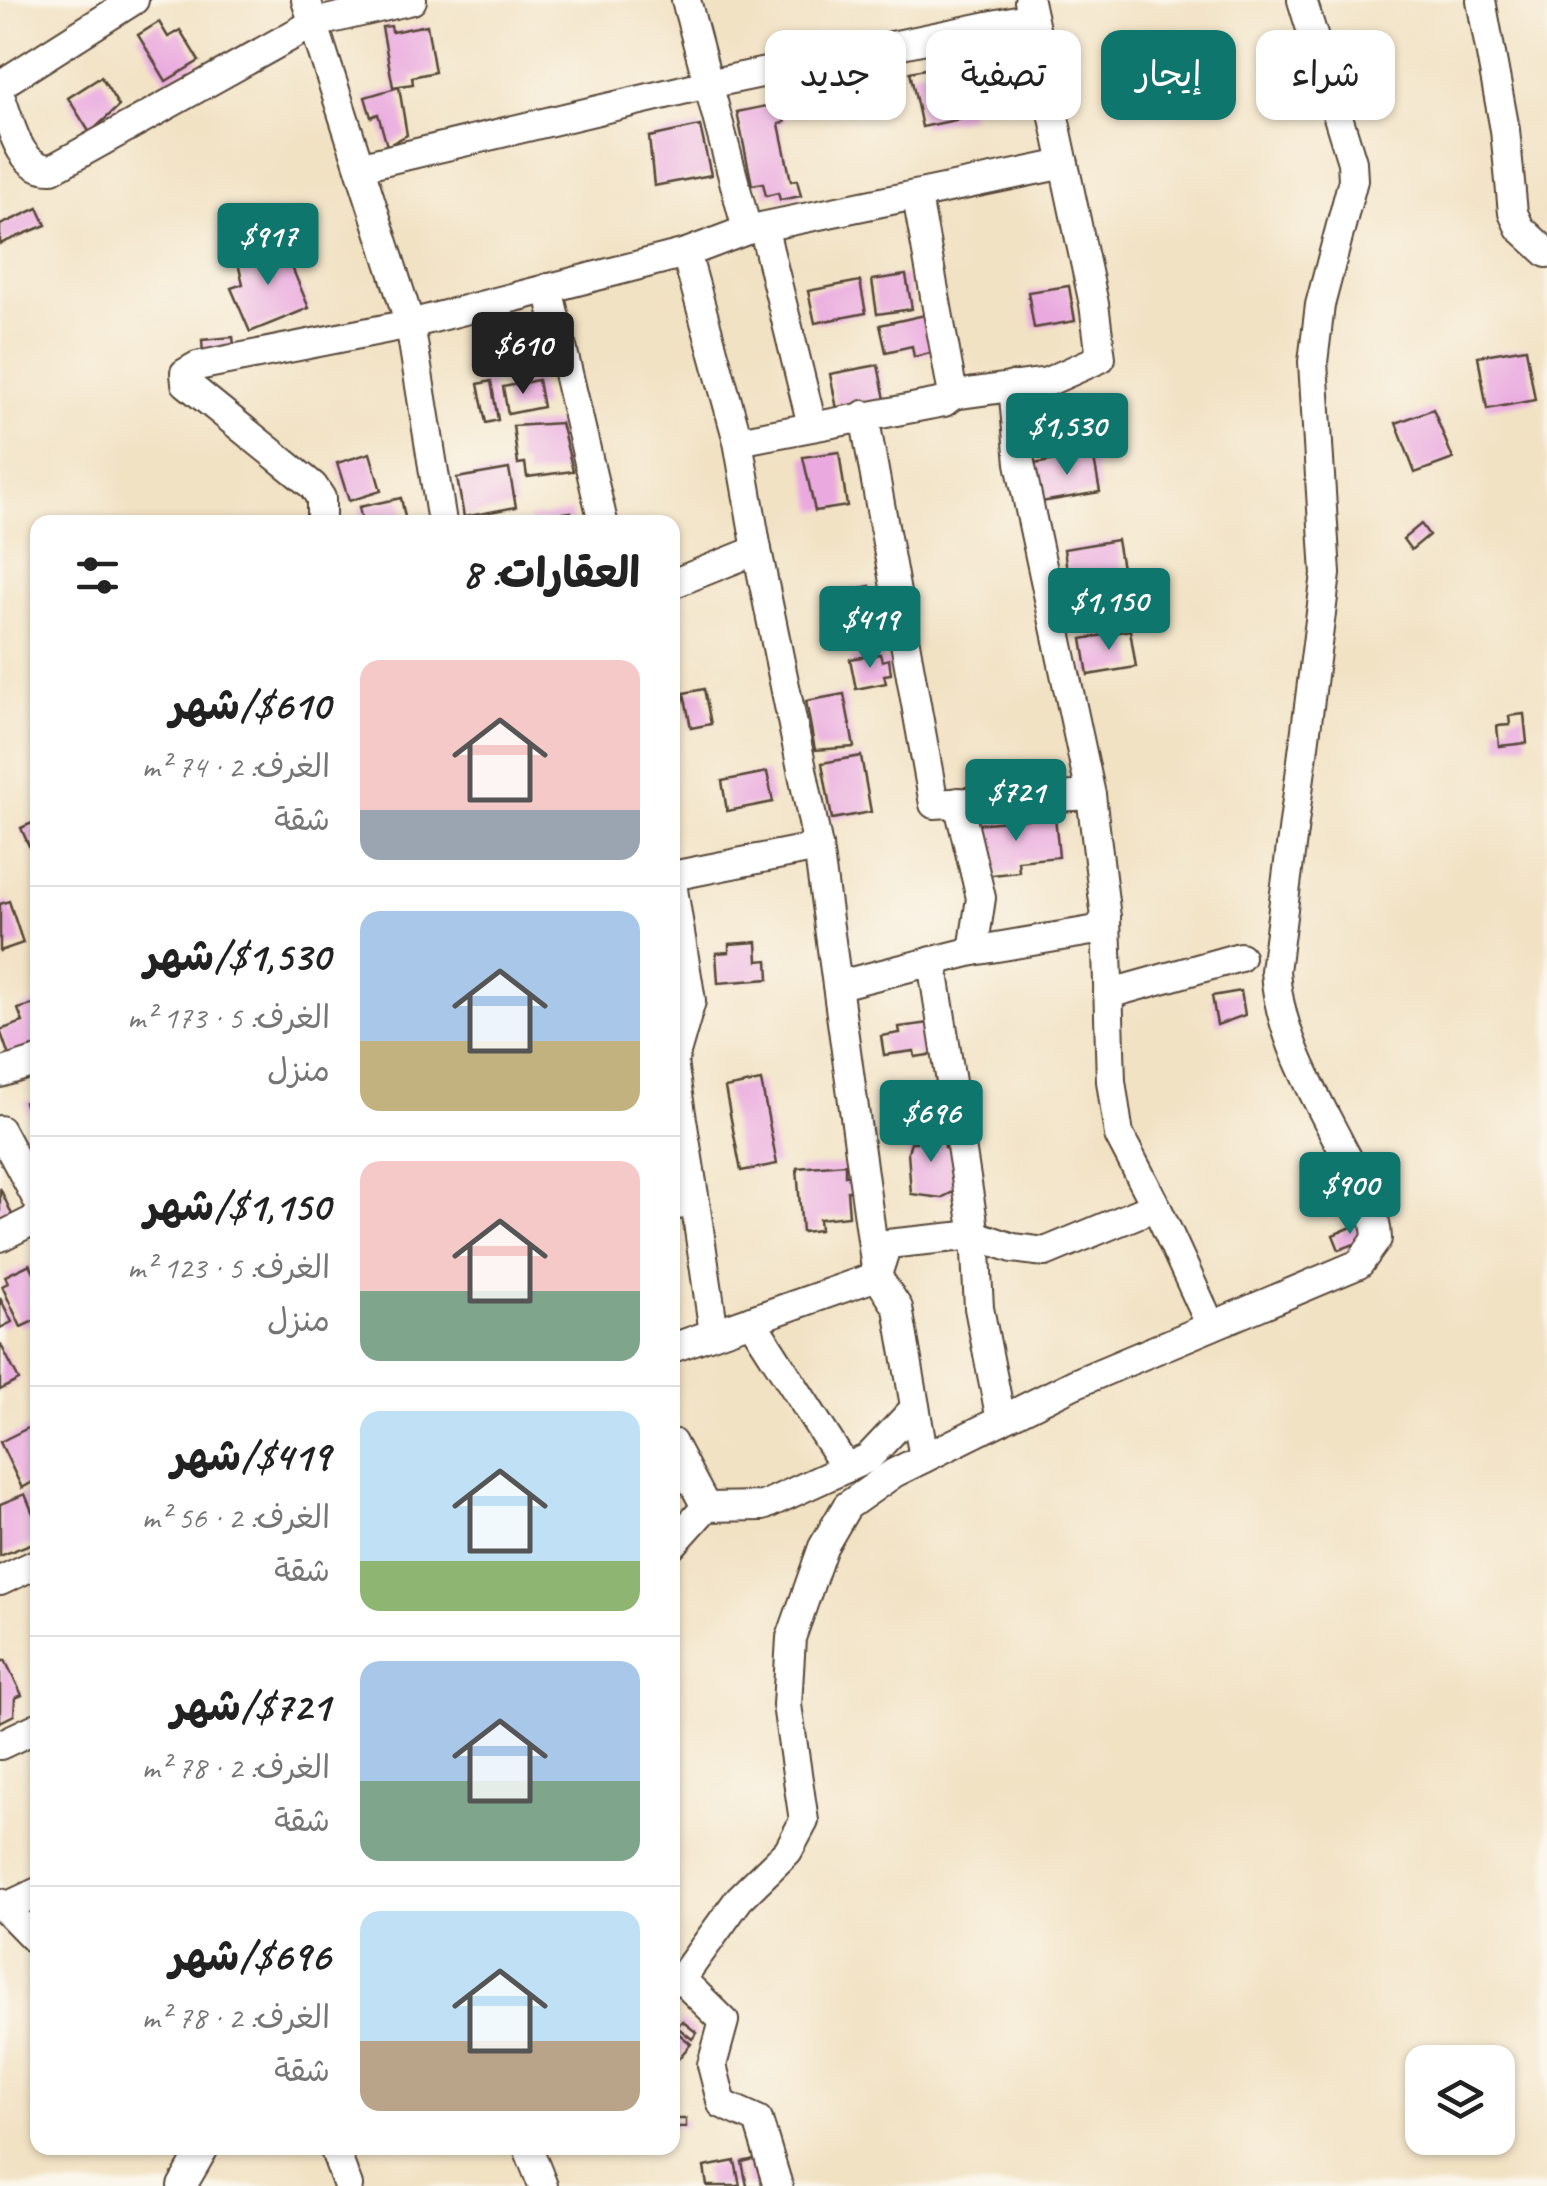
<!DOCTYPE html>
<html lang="ar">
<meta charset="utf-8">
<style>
body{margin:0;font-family:Caveat,"Playpen Sans Arabic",sans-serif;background:#f6f6f6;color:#222;direction:rtl;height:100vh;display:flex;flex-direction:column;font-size:38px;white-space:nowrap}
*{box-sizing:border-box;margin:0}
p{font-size:32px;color:#767676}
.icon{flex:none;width:55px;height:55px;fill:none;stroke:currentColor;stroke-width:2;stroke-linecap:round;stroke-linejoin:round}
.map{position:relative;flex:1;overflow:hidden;direction:ltr}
.panel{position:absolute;left:30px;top:515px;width:650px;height:1640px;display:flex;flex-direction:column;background:#fff;border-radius:20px;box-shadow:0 2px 8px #0004;direction:rtl}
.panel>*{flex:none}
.banner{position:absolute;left:710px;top:30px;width:685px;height:90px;direction:rtl;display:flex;gap:20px}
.fabs{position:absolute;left:1405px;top:2045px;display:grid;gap:20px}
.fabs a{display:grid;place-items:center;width:110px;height:110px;border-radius:20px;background:#fff;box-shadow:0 2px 8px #0004;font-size:50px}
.price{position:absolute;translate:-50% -85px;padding:0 22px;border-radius:10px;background:#0f766e;color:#fff;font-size:32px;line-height:65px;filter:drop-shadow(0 2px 5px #0008)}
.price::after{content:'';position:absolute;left:50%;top:60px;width:30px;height:22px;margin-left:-15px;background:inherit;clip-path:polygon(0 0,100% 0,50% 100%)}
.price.active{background:#222;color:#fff}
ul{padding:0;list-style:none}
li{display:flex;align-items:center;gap:30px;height:250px;padding:0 40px}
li+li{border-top:2px solid #e0e0e0}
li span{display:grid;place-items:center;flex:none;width:280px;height:200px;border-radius:20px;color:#555}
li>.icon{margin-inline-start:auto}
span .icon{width:120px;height:120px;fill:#fffc;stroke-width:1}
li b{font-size:42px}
h2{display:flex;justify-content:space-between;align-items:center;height:120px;padding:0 40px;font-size:42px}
.pill{padding:0 35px;border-radius:20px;background:#fff;box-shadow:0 2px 8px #0004;font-size:35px;line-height:90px}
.pill.active{background:#0f766e;color:#fff}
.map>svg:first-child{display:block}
.building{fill:#eaa9df}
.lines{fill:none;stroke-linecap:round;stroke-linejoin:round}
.minor-casing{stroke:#564637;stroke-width:32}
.minor{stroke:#fff;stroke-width:28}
</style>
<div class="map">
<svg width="1547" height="2186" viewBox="0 0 1547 2186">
<rect width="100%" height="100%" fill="#fbf7ec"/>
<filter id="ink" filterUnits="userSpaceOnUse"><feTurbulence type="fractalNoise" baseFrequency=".01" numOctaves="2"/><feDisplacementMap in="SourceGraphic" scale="20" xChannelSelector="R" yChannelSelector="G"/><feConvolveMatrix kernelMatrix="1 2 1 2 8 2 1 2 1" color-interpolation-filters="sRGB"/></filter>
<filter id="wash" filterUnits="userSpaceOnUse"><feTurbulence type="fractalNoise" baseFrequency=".0048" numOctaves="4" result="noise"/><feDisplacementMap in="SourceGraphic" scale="40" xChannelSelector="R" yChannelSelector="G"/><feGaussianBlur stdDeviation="2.25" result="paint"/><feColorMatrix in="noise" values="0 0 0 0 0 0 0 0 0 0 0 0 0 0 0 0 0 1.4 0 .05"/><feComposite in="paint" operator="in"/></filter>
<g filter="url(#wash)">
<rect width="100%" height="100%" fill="#f2e2c4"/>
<g id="blocks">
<g class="building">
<polygon points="159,22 168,37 180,30 199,61 166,81 138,35"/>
<polygon points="427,25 435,72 412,77 413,84 393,87 382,27 391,26 392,32"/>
<polygon points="959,62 970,117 922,127 910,72"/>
<polygon points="101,77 119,106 90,133 68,98"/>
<polygon points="399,87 407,135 387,146 378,114 371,117 365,97"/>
<polygon points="781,103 785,122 779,124 791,181 797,180 801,196 780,200 778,193 766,196 763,183 752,185 737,112"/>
<polygon points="700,126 711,175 654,186 649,137"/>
<polygon points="38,208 46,225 0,244 0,225"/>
<polygon points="281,241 309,308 250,332 231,288 243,284 237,259"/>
<polygon points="906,275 912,309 877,314 872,280"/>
<polygon points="860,281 866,313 815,323 808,291"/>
<polygon points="1069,286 1075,321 1034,328 1028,292"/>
<polygon points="925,315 934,352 914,357 912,346 886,352 880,325"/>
<polygon points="528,331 529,341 547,339 550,363 493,372 488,337"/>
<polygon points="233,337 235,353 203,356 202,340"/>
<polygon points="1526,348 1535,400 1487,409 1478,356"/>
<polygon points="878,365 886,404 838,414 830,374"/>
<polygon points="538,380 543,407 508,414 503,387"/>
<polygon points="491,381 498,420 486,423 478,384"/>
<polygon points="1074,409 1082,446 1038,455 1031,418"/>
<polygon points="1433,409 1453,459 1415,473 1396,423"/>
<polygon points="561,423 573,471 527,477 525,463 518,464 513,426"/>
<polygon points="839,452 847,506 815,511 803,457"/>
<polygon points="370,453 381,491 349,501 337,463"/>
<polygon points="1093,453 1100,492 1041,502 1034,464"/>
<polygon points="509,469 516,507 464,517 457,478"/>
<polygon points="401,498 406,522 362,522 359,507"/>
<polygon points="571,512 572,522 529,522 528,518"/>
<polygon points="1421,524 1429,535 1411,550 1403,539"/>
<polygon points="1117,540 1123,574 1088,580 1089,586 1082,587 1081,575 1068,577 1064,549"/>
<polygon points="1128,585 1133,621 1079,628 1074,593"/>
<polygon points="870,586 872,596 879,595 881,606 874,607 876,615 843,621 838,592"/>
<polygon points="1130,630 1136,667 1088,675 1082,639"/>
<polygon points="880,654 882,661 889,659 891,674 884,675 886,683 856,689 850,659"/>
<polygon points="704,689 711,724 691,728 684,693"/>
<polygon points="844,694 854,747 815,750 806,701"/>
<polygon points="1524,714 1527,743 1499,746 1497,726 1510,725 1509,716"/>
<polygon points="861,756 871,812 832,819 822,763"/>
<polygon points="767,772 773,802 727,811 722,781"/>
<polygon points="1055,816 1059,857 1018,861 1019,872 983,876 977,824"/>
<polygon points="32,823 38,842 29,846 21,828"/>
<polygon points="9,901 23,943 0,951 0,904"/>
<polygon points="757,942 758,961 768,960 769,979 718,983 716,953 729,952 729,944"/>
<polygon points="1241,991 1245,1015 1217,1025 1212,996"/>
<polygon points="38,1003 38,1053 11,1062 0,1030 23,1022 18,1009"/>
<polygon points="930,1023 935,1054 915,1057 914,1051 884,1055 881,1036 900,1033 899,1027"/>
<polygon points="761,1081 777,1164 741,1171 725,1088"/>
<polygon points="38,1098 38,1146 33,1148 28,1136 35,1133 24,1102"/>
<polygon points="943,1129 945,1148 951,1148 955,1191 941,1198 911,1194 908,1152 911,1142 916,1142 915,1132"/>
<polygon points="672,1147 681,1189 672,1191"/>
<polygon points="845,1164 845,1175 852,1174 853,1191 847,1191 849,1216 819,1219 820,1230 802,1232 797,1168"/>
<polygon points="0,1188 14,1219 0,1225"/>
<polygon points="1361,1223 1367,1239 1339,1250 1333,1235"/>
<polygon points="30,1264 38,1280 38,1319 21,1327 2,1286 8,1283 5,1276"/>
<polygon points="0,1298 12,1322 0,1328"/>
<polygon points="0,1343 19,1380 0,1390"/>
<polygon points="38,1423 38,1479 22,1488 0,1442"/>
<polygon points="25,1494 38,1526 38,1541 0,1556 0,1504"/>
<polygon points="5,1660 22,1695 15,1698 14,1715 0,1722 0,1663"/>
<polygon points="682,2021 697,2033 692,2039 677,2027"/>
<polygon points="678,2033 691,2044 672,2066 672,2039"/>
<rect x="672" y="2119" width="14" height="8"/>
<polygon points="767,2156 774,2186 747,2186 742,2162"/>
<polygon points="735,2161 740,2186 707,2186 704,2167"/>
</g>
</g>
</g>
<g filter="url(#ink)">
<use href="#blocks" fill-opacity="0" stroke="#564637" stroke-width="2.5"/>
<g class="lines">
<g class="minor-casing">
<g id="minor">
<polyline points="306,0 410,324 686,253 747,230 1064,164"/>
<polyline points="686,0 747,230"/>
<polyline points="1481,0 1505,130 1513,213 1520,228 1547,253"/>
<polyline points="0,85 134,0"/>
<path d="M0,96C11,122 18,170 52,169L314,23L412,0"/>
<polyline points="362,166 708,84 1032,17"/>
<polyline points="764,230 812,425"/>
<polyline points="686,253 738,441 757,550"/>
<polyline points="548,288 603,522"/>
<polyline points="953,395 1047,382 1101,358 1094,304 1029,1"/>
<polyline points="864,415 934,804 1091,795 1020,463 1013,386"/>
<polyline points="738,441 944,402 953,395 917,197"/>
<polyline points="321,522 321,498 313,486 186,383 185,373 197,366 410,324 442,522"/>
<polyline points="672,584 757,550 818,847 672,876"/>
<polyline points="958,802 981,898 973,951 1097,930 1106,918 1091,795"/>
<polyline points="818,847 877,1276 898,1308 924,1458"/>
<polyline points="672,883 691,1001 673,1063 695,1202 672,1206"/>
<polyline points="932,961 975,1235 1013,1248 1045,1252 1156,1206 1119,1135 1111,1081 1106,918"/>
<polyline points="839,985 973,951"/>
<polyline points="1108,994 1240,957"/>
<polyline points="0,1073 38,1061"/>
<polyline points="0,1130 38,1201"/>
<polyline points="695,1202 714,1333"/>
<polyline points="1156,1206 1211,1326"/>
<polyline points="0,1237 38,1218"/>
<polyline points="877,1275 887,1244 975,1235 979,1308 1001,1420"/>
<polyline points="751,1320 846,1468"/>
<polyline points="672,1348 877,1276"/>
<polyline points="672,1443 706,1507"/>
<polyline points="672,1545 706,1507 763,1506 868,1458 915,1408"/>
<polyline points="0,1581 38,1563"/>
<polyline points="0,1745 38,1727"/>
<polyline points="0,1903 38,1942"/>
<polyline points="4,1908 38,1892"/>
<polyline points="681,1979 724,2021 712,2065 722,2104 758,2120 778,2186"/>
<path d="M672,1982L681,1979L739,1899L788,1851L804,1821L787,1705L791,1638L823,1547L847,1506L894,1473L1074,1384L1359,1264L1377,1239C1376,1207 1359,1180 1344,1152C1315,1095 1279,1036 1275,971L1326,574L1313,362L1320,305L1353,180L1352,162L1302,0"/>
<polyline points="334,2148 348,2186"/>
<polyline points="528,2148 543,2186"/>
<polyline points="182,2186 204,2148"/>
</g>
</g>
<use href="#minor" class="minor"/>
</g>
</g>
</svg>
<div class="fabs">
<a><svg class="icon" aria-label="layers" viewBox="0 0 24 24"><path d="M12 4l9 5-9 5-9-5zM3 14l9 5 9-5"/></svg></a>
</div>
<b class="price" style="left:268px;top:288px">$917</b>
<b class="price active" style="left:523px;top:397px">$610</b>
<b class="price" style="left:1067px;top:478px">$1,530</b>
<b class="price" style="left:1109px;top:653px">$1,150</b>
<b class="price" style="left:870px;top:671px">$419</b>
<b class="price" style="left:1016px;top:844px">$721</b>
<b class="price" style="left:931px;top:1165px">$696</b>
<b class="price" style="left:1350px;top:1237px">$900</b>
<div class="banner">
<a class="pill">شراء</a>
<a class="pill active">إيجار</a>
<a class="pill">تصفية</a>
<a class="pill">جديد</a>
</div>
<section class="panel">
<h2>العقارات: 8<svg class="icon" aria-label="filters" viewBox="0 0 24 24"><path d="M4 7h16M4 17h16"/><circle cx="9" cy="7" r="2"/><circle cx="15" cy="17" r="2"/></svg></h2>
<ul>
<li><span style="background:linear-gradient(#f6c9c9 75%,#9aa5b1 0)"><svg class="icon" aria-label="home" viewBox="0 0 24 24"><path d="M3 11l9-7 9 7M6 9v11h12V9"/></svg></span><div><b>$610/شهر</b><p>الغرف: 2 · 74 m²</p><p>شقة</p></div></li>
<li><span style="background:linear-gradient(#a9c7e8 65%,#c2b280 0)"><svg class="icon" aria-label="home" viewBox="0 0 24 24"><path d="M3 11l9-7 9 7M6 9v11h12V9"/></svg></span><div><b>$1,530/شهر</b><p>الغرف: 5 · 173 m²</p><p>منزل</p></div></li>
<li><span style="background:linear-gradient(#f6c9c9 65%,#7fa58c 0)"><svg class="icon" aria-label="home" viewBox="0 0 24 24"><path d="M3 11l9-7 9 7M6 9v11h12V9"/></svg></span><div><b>$1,150/شهر</b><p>الغرف: 5 · 123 m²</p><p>منزل</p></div></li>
<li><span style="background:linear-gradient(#bfe0f5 75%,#8fb573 0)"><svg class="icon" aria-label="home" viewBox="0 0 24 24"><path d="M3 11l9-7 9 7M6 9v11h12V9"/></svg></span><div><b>$419/شهر</b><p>الغرف: 2 · 56 m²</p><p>شقة</p></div></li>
<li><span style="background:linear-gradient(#a9c7e8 60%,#7fa58c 0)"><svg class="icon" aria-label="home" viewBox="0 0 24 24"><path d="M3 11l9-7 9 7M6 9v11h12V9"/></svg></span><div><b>$721/شهر</b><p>الغرف: 2 · 78 m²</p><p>شقة</p></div></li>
<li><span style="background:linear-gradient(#bfe0f5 65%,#b9a48a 0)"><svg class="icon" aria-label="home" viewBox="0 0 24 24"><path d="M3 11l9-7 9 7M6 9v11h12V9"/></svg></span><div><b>$696/شهر</b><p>الغرف: 2 · 78 m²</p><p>شقة</p></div></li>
</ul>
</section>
</div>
